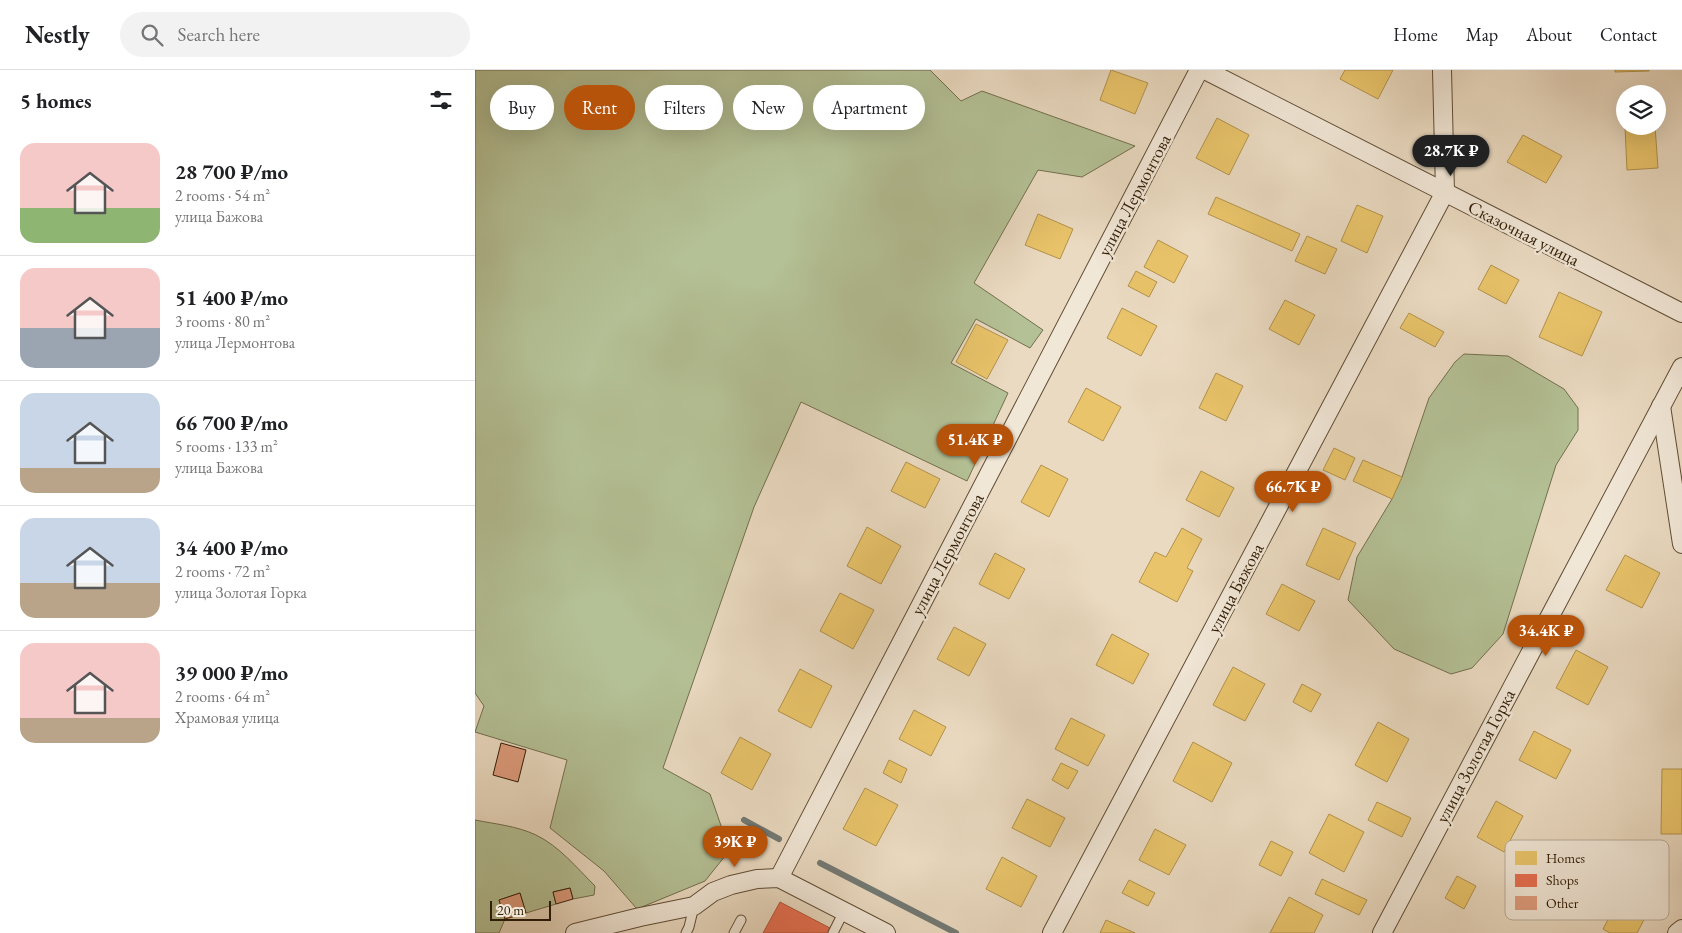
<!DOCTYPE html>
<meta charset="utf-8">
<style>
body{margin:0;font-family:"EB Garamond",serif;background:#f2f2f2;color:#202124;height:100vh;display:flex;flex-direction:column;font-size:19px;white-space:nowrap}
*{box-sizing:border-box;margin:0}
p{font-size:16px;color:#757577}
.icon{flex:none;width:28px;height:28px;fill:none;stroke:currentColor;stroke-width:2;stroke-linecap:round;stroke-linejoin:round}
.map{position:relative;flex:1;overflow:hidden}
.panel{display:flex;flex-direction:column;background:#fff;width:475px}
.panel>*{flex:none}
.guide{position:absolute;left:15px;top:15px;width:475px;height:45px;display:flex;gap:10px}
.tools{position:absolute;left:1141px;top:15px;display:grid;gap:10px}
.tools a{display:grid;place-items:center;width:50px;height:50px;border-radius:50%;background:#fff;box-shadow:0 5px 20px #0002;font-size:25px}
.scale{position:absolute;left:15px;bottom:12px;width:61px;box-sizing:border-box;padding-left:5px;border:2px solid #321e06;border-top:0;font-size:14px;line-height:18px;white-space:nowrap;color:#321e06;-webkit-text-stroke:4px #f1e7d7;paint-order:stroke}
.price{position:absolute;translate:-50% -42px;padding:0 11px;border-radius:18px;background:#b45309;color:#fff;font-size:16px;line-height:32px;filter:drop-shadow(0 1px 2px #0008)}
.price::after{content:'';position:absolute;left:50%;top:30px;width:15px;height:11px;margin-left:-8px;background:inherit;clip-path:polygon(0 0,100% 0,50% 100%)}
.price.selected{background:#222;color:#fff}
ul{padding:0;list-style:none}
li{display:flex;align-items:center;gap:15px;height:125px;padding:0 20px}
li+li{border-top:1px solid #e0e0e0}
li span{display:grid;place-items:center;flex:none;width:140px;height:100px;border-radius:15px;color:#555}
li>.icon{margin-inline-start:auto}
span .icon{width:60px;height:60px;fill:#fffc;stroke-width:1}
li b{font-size:21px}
h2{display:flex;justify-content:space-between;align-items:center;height:60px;padding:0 20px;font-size:21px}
.pill{padding:0 18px;border-radius:22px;background:#fff;box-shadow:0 5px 20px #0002;font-size:18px;line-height:45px}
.pill.selected{background:#b45309;color:#fff}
header{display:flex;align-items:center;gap:30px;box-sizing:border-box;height:70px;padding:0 25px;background:#fff;border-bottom:1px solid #e0e0e0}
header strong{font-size:24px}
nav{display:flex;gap:28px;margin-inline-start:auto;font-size:18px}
.search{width:350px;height:45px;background:#f2f2f2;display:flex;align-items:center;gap:12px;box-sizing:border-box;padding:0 18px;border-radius:28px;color:#757577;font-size:19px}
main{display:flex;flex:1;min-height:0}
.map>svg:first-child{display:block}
.green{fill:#b4c095;stroke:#736f4e}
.homes{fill:#e9c46a;stroke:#b2924c}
.shops{fill:#e76f51;stroke:#b1573a}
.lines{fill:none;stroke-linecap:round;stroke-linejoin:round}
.stream{stroke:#737a75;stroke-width:6}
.building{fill:#de9c7d;stroke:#321e06}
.service-casing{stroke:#604d35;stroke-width:11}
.minor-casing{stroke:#604d35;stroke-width:20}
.service{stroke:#f1e7d7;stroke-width:9}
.minor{stroke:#f1e7d7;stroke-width:18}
.labels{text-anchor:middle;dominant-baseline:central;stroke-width:5;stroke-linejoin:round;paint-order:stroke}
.street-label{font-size:18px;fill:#321e06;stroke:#f1e7d7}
.key{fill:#f1e7d7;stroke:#b8ab98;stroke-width:1}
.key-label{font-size:14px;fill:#321e06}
</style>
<header>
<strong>Nestly</strong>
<div class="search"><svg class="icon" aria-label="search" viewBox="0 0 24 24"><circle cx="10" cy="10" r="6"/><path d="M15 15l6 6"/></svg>Search here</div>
<nav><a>Home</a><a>Map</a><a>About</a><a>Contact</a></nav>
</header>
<main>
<section class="panel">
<h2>5 homes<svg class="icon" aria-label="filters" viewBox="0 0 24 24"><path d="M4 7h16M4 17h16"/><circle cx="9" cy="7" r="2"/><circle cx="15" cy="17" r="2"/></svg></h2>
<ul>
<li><span style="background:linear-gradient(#f6c9c9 65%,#8fb573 0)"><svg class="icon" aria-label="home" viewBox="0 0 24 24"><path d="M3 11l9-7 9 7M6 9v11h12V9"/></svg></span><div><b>28 700 ₽/mo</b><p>2 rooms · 54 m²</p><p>улица Бажова</p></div></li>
<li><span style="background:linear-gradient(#f6c9c9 60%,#9aa5b1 0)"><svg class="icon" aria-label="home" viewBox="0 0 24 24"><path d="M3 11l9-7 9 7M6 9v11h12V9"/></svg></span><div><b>51 400 ₽/mo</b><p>3 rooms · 80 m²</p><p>улица Лермонтова</p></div></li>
<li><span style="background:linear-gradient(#c9d6e8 75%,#b9a48a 0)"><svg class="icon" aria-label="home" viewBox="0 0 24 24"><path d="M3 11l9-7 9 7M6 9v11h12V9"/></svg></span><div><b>66 700 ₽/mo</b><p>5 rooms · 133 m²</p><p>улица Бажова</p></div></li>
<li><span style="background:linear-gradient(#c9d6e8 65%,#b9a48a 0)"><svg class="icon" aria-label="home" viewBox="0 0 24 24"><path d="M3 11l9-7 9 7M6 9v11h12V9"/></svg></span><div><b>34 400 ₽/mo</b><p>2 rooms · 72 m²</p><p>улица Золотая Горка</p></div></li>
<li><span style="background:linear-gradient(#f6c9c9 75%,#b9a48a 0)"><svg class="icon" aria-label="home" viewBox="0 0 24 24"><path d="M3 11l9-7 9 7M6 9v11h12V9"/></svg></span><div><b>39 000 ₽/mo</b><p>2 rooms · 64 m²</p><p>Храмовая улица</p></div></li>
</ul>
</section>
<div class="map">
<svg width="1207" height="863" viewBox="0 0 1207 863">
<rect width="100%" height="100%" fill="#eadac1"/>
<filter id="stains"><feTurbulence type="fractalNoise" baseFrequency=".004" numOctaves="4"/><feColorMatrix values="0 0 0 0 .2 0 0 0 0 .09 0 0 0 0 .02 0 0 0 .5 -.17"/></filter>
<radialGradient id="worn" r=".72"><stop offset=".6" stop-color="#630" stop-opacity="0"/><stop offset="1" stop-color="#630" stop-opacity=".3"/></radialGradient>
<g class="green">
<polygon points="0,0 455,0 486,31 507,21 660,76 607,107 563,100 499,213 568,260 555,278 501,249 476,293 533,323 492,411 326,332 279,437 188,698 235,724 251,770 250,786 230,811 162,839 129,801 75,758 92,690 0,662 9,636 0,623"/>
<polygon points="989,284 1033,286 1089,319 1103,338 1103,360 1081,395 1028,564 997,598 976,604 919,579 873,530 882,487 917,429 927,407 954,328 980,292"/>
<path d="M0,750C20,754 42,756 61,765C84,776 102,798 120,816L119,825L98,829L95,818L78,822L81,834L51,843L45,823L24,830L30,849L24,863H0Z"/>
</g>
<g class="homes">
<polygon points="636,0 673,13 660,44 625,30"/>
<polygon points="870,0 918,0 903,29 865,9"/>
<polygon points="1140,0 1174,0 1174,1 1140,2"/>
<polygon points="742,48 774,65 754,105 721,88"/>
<polygon points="1180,56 1183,98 1152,100 1150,57"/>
<polygon points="1048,65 1087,86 1071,113 1032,92"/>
<polygon points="741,127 825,164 817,181 733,144"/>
<polygon points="882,135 908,146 892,183 866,171"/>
<polygon points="563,144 598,159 585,189 550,175"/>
<polygon points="832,166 862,179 850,204 820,191"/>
<polygon points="683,170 713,186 699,213 669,197"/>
<polygon points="1016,195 1044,210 1031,234 1003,219"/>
<polygon points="661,201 682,212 674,227 653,216"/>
<polygon points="1084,222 1127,242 1107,286 1064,267"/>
<polygon points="810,230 840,245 824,275 794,259"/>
<polygon points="647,238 682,256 666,286 632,268"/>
<polygon points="934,243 969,262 960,277 925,258"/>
<polygon points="501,254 533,270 512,309 481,292"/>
<polygon points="741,303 768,316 751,351 724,338"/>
<polygon points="611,318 646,337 628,371 593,352"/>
<polygon points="859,378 880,388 870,410 848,400"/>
<polygon points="888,390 927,407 917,429 878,411"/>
<polygon points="431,392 465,409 450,438 416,421"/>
<polygon points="566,395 593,409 574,447 546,432"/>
<polygon points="726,401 759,418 744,447 711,430"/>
<polygon points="392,457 426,476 406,514 372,496"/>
<polygon points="707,458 727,469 712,498 718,501 702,532 664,512 680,482 691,487"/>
<polygon points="848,458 881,473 864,510 831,495"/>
<polygon points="520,483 550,499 534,529 504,514"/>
<polygon points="1150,485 1185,503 1167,538 1131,520"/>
<polygon points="807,514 840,531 824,561 791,544"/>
<polygon points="365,523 399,540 378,579 345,561"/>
<polygon points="479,557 511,574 494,606 462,589"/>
<polygon points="637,564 674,584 658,614 621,595"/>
<polygon points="1101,580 1133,597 1113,635 1081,618"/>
<polygon points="758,597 790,614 770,651 738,635"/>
<polygon points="325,599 357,616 336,658 303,641"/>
<polygon points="827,614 846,624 836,642 818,632"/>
<polygon points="439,640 471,657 456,686 424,669"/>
<polygon points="596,648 630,665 613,696 580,679"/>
<polygon points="903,652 934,669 912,712 880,695"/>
<polygon points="1059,661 1096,680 1081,709 1044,690"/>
<polygon points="265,667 296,684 277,720 246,703"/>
<polygon points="718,672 757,693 737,732 698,711"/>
<polygon points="414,690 432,699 426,713 408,703"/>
<polygon points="586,693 603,701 593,719 577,710"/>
<polygon points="1187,699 1207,699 1207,764 1186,764"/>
<polygon points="390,718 423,735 401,776 368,759"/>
<polygon points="552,729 590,748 575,777 537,758"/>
<polygon points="1021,731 1048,746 1029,782 1002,767"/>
<polygon points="902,732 936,748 927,767 893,750"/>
<polygon points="854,744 889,762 869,802 834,783"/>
<polygon points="680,759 711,775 694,805 664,790"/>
<polygon points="796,771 818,782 806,806 784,795"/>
<polygon points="527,787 562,806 546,837 511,819"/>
<polygon points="982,806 1001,816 989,839 970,828"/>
<polygon points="847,809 892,830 884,845 840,824"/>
<polygon points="654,810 680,823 673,836 647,823"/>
<polygon points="814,827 848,845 839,863 795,863"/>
<polygon points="1144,829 1172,844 1162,863 1135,863 1128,859"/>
<polygon points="631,850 660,863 625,863"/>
</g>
<polygon class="shops" points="305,832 355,858 352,863 288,863"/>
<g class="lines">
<g class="stream">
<polyline points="269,750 304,769"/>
<polyline points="345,793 481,863"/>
</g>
</g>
<g class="building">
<polygon points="26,673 51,680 43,712 18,705"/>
<polygon points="95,818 98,829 81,834 78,822"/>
<polygon points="45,823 51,843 30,849 24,830"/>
</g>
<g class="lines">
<g class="service-casing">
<g id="service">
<polyline points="211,863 214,857 219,836"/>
<polyline points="259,863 266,850"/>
<polyline points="358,863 369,841"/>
</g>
</g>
<g class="minor-casing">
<g id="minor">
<polyline points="730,0 1207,243"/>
<polyline points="1186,336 1207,474"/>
<polyline points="304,808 724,0"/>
<polyline points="100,863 165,847 219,836 238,822 256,815 282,809 304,808 411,863"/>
<polyline points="577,863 970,122 967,0"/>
<polyline points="907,863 1207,297"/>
<polyline points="1202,863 1207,859"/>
</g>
</g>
<use href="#service" class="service"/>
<use href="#minor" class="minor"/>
</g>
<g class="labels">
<g class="street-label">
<text transform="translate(659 125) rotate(-62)">улица Лермонтова</text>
<text transform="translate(1049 163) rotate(27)">Сказочная улица</text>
<text transform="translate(472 484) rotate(-62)">улица Лермонтова</text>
<text transform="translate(760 518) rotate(-62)">улица Бажова</text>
<text transform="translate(1000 686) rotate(-62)">улица Золотая Горка</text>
</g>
</g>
<rect x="1030" y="770" width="164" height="80" rx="8" class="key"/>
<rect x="1040" y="781" width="22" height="14" fill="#e9c46a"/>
<rect x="1040" y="804" width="22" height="13" fill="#e76f51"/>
<rect x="1040" y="826" width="22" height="14" fill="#de9c7d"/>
<g class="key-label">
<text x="1071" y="793">Homes</text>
<text x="1071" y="815">Shops</text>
<text x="1071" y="838">Other</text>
</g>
<rect width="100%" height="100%" filter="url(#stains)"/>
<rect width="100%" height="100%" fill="url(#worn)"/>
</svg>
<div class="tools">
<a><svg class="icon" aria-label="layers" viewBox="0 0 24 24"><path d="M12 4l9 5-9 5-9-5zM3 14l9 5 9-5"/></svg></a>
</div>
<div class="scale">20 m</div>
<b class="price selected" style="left:976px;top:107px">28.7K ₽</b>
<b class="price" style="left:500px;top:396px">51.4K ₽</b>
<b class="price" style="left:818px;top:443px">66.7K ₽</b>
<b class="price" style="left:1071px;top:587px">34.4K ₽</b>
<b class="price" style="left:260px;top:798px">39K ₽</b>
<div class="guide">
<a class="pill">Buy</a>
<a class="pill selected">Rent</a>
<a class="pill">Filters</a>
<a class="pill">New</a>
<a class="pill">Apartment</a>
</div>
</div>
</main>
